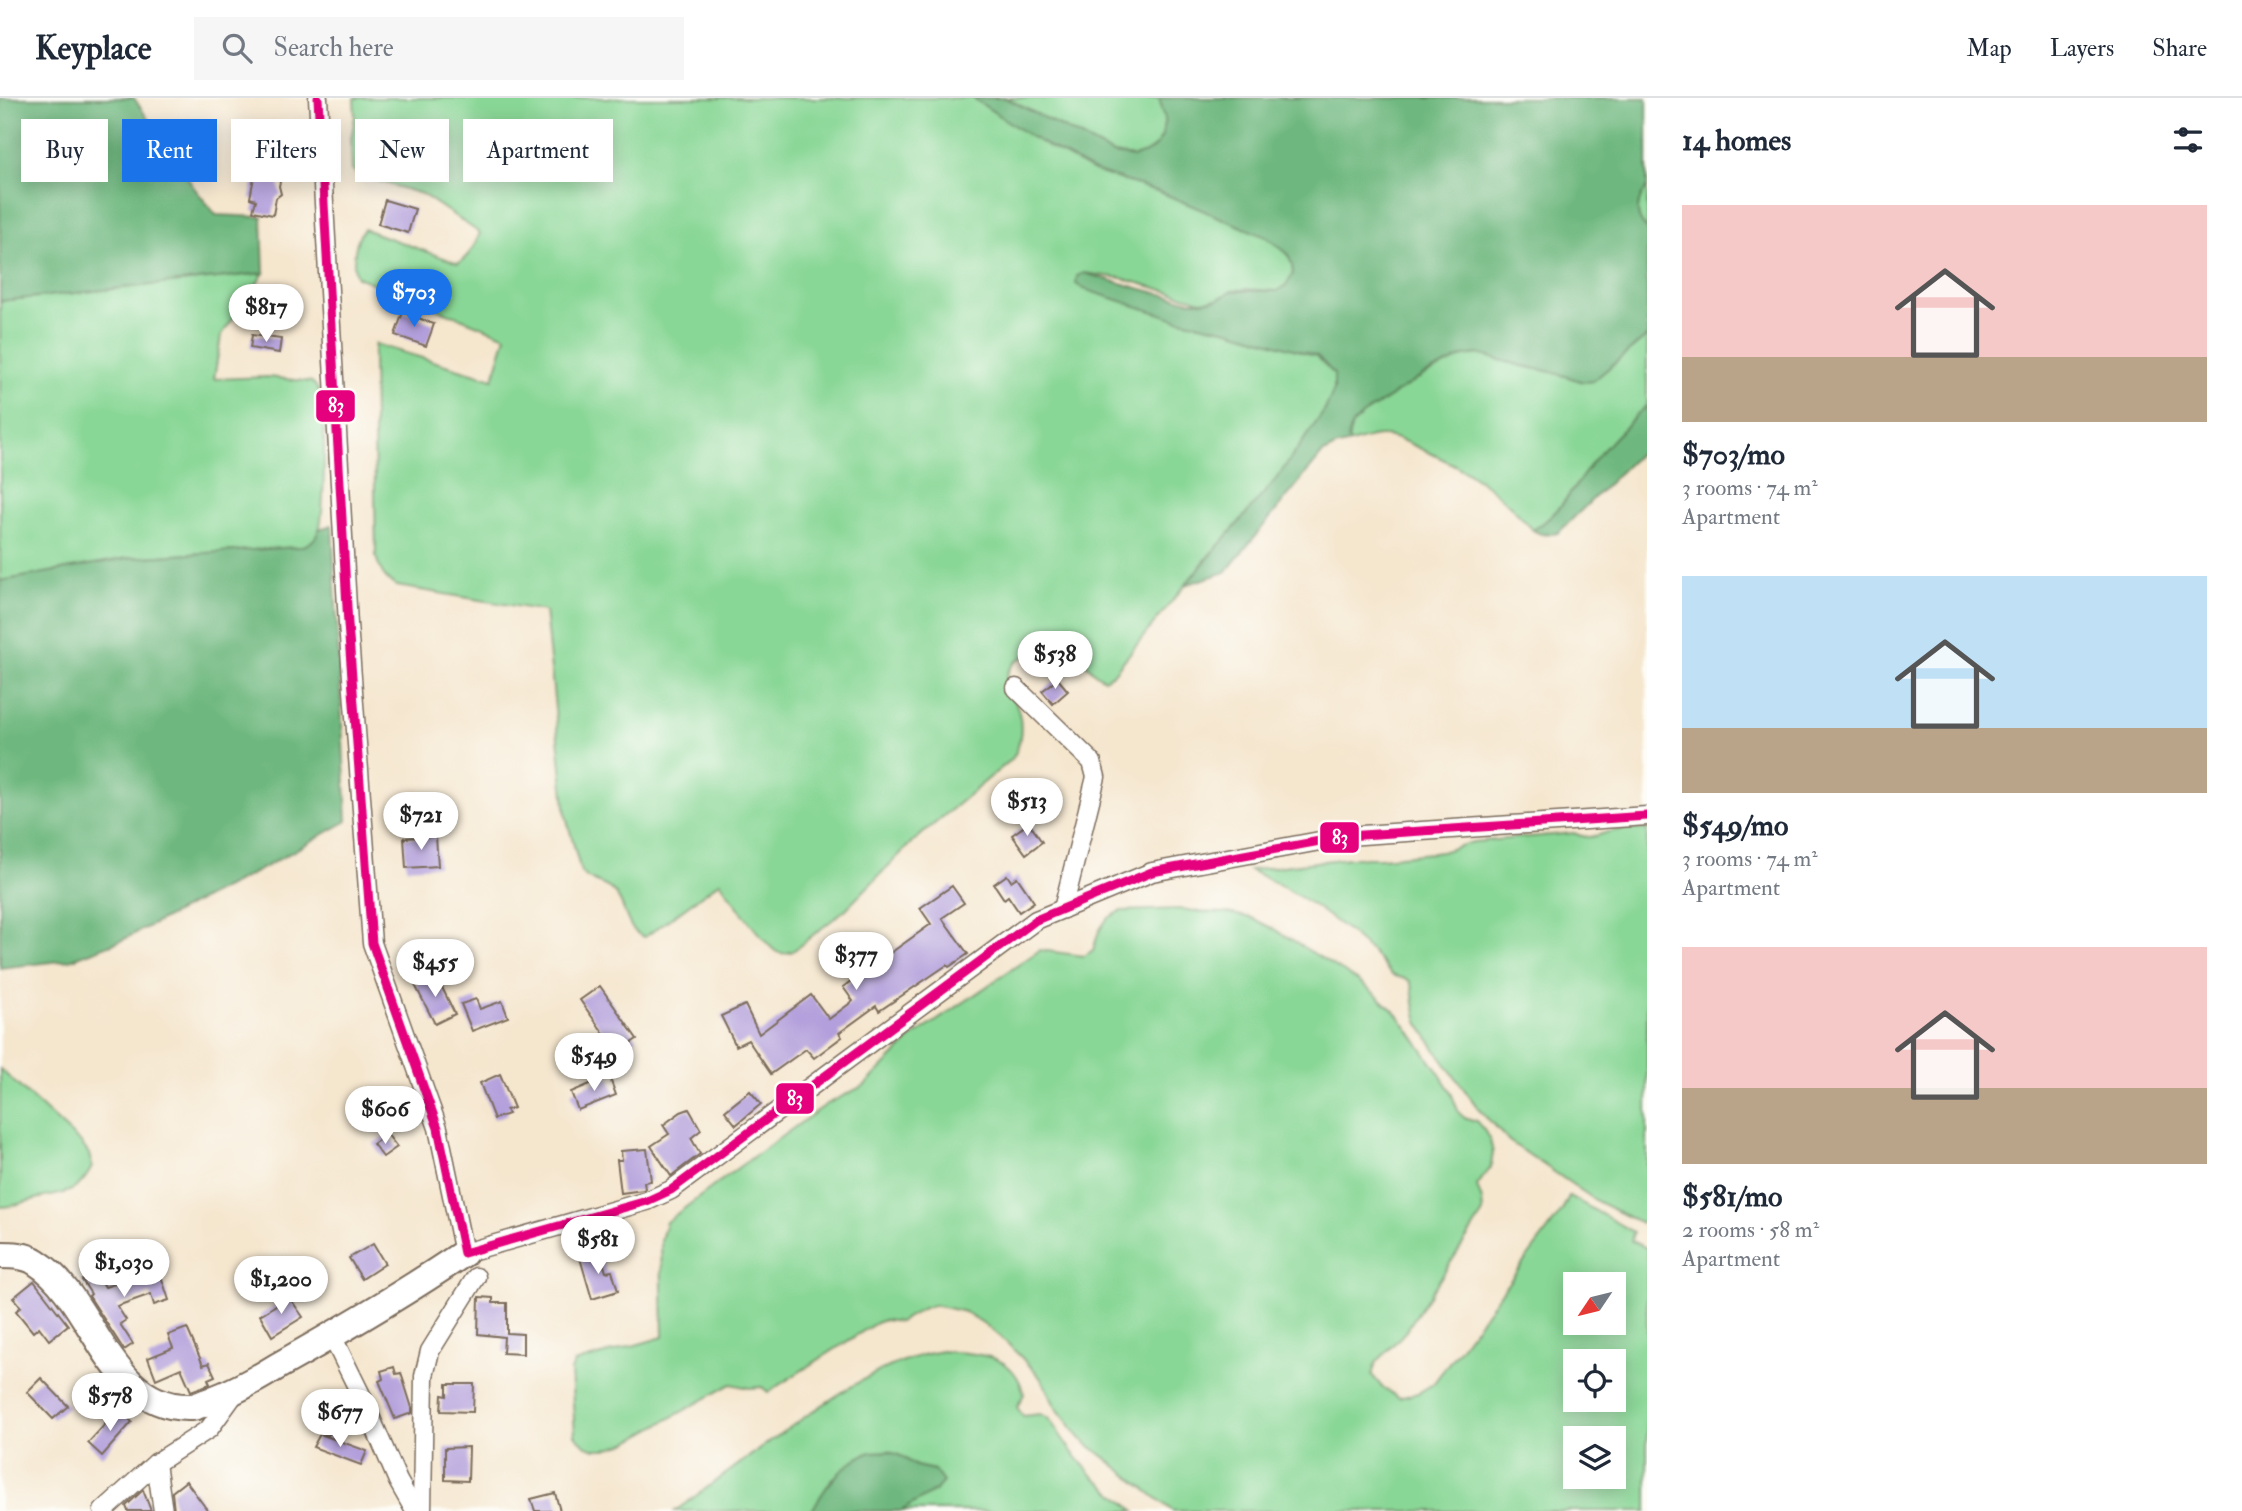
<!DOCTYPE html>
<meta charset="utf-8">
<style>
body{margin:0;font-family:"IM FELL Double Pica",serif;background:#f6f6f7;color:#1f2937;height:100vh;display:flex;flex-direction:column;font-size:26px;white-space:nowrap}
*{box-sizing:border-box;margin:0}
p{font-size:23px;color:#747a83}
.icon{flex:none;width:38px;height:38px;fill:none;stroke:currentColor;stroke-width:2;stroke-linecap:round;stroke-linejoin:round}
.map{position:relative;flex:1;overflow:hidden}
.panel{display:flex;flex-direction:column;background:#fff;width:595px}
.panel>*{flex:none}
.top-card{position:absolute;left:21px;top:21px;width:665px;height:63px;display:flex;gap:14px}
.needle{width:46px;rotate:235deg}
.controls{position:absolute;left:1563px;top:1174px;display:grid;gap:14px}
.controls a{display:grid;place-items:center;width:63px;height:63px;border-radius:0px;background:#fff;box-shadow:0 4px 18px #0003;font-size:35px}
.price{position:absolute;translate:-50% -60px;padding:0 16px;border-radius:24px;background:#fff;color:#222;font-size:23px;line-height:46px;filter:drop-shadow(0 2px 4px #0008)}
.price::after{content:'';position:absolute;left:50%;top:42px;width:21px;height:16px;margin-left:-10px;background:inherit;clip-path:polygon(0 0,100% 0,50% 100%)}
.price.active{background:#1a73e8;color:#fff}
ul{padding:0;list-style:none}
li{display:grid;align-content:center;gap:14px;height:371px;padding:0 35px}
li span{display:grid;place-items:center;height:217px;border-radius:0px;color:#555}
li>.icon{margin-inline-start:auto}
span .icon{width:126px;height:126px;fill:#fffc;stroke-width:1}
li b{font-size:30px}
h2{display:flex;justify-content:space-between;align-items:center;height:84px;padding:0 35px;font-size:30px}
.chip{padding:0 24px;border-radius:0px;background:#fff;box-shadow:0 4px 18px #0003;font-size:24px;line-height:63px}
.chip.active{background:#1a73e8;color:#fff}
header{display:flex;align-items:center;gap:42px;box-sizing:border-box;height:98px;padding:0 35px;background:#fff;border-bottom:2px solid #e0e1e3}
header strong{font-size:33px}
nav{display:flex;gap:38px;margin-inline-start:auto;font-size:24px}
.search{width:490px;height:63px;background:#f6f6f7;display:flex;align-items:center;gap:18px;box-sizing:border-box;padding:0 24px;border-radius:0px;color:#747a83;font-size:26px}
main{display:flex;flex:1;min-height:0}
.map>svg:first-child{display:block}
.green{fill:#89d796;stroke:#62805a;stroke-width:2;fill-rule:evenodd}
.forest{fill:#6eb87f;stroke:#54714e;stroke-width:2}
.building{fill:#b29fdb}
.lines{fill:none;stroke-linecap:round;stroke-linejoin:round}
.street-casing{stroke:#7c6c5c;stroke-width:21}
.secondary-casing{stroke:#7c6c5c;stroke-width:30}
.street{stroke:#fff;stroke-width:18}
.secondary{stroke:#fff;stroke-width:26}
.bus-1-casing{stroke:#fdfcf7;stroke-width:14}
.bus-1{stroke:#e5007d;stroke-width:9}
.line-badge{stroke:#fdfcf7;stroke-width:2.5}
.badge-label{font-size:19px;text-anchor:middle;font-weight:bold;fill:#fff}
</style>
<header>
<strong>Keyplace</strong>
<div class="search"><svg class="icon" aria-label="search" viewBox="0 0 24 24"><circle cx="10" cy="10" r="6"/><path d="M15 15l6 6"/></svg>Search here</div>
<nav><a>Map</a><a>Layers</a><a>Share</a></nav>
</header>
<main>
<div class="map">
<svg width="1647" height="1413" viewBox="0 0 1647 1413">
<rect width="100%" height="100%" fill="#fdfcf7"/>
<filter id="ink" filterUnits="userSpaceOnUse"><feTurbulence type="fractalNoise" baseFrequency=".0143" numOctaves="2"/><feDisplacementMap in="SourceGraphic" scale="14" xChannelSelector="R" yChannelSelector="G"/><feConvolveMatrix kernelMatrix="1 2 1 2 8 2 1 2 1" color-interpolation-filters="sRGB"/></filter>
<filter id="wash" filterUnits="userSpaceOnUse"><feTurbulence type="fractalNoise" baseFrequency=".00686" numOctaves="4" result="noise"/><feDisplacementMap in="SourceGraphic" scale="28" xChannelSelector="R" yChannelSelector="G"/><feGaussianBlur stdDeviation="1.57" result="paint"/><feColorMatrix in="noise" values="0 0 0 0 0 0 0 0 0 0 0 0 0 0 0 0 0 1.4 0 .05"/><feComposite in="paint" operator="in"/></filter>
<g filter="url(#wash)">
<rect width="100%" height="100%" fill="#f5e6ce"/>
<g class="green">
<path d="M354,0H973L1031,39L1094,73L1160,94L1266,139L1287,155L1292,166L1293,176L1286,187L1277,193L1246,191L1232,193L1218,201L1202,203L1121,180L1084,175L1176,221L1229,232L1317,258L1334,276V292L1325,312L1277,380L1240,426L1211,455L1113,576L1104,581L1096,576L1069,548C1051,557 1051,565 1030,556C1014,561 1001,576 1008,593C1010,598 1015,602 1017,608C1023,625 1022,646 1012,661L909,747L846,811L793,853C788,855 782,857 777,854C763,846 731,799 720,784L645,839C624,833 628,809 614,794C605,784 589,785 581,774L566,718L545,513L397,488C384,481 381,474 376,459L373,260L375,246L493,281L506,238L357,179C351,167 355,140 364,131L458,165C470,158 475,147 480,135L422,96L357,77L352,71L351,42L355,18Z"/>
<polygon points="1006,0 1159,0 1165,20 1162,38 1156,48 1146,55 1134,59 1113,56"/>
<path d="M1647,89V131C1633,119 1637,102 1647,89Z"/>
<path d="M264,175L221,238L214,281L268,279L312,284C316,288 319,292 321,298C325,317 326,423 317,438C313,445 306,447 299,449L128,460L0,483V203Z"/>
<path d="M1647,238V307C1625,329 1602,351 1584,376C1568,398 1557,417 1533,432C1496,390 1470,372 1419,350C1409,345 1394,338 1383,338C1373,337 1361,342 1351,345L1348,341L1352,327L1362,317L1424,277L1464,258L1478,256L1522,268L1552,274L1584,284L1593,283Z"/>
<path d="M1647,731V1128L1598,1104L1509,1043L1481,1014L1441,960L1418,924L1414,905L1412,888L1409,882L1392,877L1373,855L1347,832L1316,809L1282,788L1250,772L1349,760H1381L1441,754L1473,744L1574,735C1591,743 1596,737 1612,733C1623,731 1636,732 1647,731Z"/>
<path d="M1182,811L1200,814L1228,815L1252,820L1274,831L1357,882L1379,899L1398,917L1437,972L1450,992L1459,1015L1466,1021L1476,1023L1484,1032L1490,1042L1493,1054L1491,1068L1477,1088L1482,1102L1483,1115L1406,1233L1376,1265L1372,1277L1381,1288L1399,1300L1418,1295L1433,1286L1562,1113L1569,1098L1633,1134L1631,1143L1647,1150V1413H1173L1080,1340L1055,1308L1043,1284L1036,1274L1001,1239L983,1225L965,1214L934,1207L924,1210L899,1224L884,1222L876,1225L768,1294L762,1289L749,1290L731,1286L626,1345L606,1351H595L586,1348L575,1337L571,1273L574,1265L663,1239L661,1142L666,1124L739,1069L827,1006L865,987L913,939L1040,852L1084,858L1093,852L1099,833L1107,821L1121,813ZM1575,1186H1614V1225H1575ZM1575,1264H1614V1302H1575ZM1575,1340H1614V1379H1575Z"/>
<path d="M0,971L81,1045L89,1056L92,1069C75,1101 62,1093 32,1102C21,1105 12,1109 0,1109Z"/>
<path d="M942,1253C978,1257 1013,1253 1024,1296L1017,1309L1023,1318L1040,1316L1049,1321L1072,1354L1092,1377L1135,1413H901L936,1392L934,1372L916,1368L901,1358L870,1355L856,1362L831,1382L812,1413H675C713,1386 750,1357 789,1330C835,1298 884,1262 942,1253Z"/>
</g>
<g class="forest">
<polygon points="0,0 134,0 195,91 216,117 262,119 264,175 0,203"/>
<path d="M973,0H1006L1113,56L1134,59L1146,55L1156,48L1162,38L1165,20L1159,0H1647V89C1637,102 1633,119 1647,131V238L1593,283L1584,284L1552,274L1522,268L1478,256L1464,258L1424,277L1362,317L1352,327L1348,341L1351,345L1335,349L1322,356L1226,474L1185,487L1277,380L1325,312L1334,292V276L1317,258L1229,232L1176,221L1084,191L1076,186L1077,178L1084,175L1149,193L1190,203H1202L1218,201L1232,193H1277L1286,187L1293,176L1292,166L1287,155L1266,139L1160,94L1094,73L1031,39Z"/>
<path d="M1647,307V348L1558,435C1547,437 1542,438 1533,432C1558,417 1568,398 1584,376C1602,351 1625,329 1647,307Z"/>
<path d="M332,427L347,723L256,774L122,842L70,862L0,870V483L128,460L299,449C310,446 316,442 319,431Z"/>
<path d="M888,1353L901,1358L916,1368L934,1372L943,1384L936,1392L901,1413H812C823,1391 846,1361 871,1354C876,1353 883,1354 888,1353Z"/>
</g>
<g id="blocks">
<g class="building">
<polygon points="265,58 285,62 279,88 281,96 276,100 273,117 253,113 256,102 250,100 257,63"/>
<polygon points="385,102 415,111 408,135 378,126"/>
<polygon points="403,214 434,226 426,248 395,237"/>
<polygon points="252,237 281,241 279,255 250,250"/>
<polygon points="1058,581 1068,593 1053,606 1042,593"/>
<polygon points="1029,725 1042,744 1026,756 1012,737"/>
<polygon points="436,738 438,768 406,770 404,740"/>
<polygon points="1007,777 1011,783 1017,779 1034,804 1019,814 1008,798 1004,801 994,786"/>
<polygon points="952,788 964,805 942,820 968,856 949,869 947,867 879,913 876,908 839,935 842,939 814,960 806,951 771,976 748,942 736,948 721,918 745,907 759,936 811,897 829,921 853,903 843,889 856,879 854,876 865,868 868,871 931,826 920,810"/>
<polygon points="436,877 455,916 435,926 415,887"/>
<polygon points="600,888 637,941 617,954 580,902"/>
<polygon points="476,901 480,911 502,903 508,919 472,933 461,906"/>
<polygon points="500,976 514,1010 506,1012 508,1016 494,1021 480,985"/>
<polygon points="609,978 616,997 578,1012 571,994"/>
<polygon points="750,993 761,1006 736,1027 725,1013"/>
<polygon points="689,1011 701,1032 691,1040 700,1056 671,1078 651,1048 669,1036 663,1027 681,1014"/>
<polygon points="387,1036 397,1049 383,1059 373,1046"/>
<polygon points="647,1051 651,1083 644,1084 645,1091 643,1092 621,1095 617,1062 622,1062 621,1053"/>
<polygon points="373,1146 385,1166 362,1181 349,1160"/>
<polygon points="600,1154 606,1174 612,1173 618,1193 592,1201 580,1160"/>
<polygon points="159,1172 169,1202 154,1207 151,1196 117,1208 126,1222 120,1226 133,1246 124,1252 89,1198 91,1196 82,1182 96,1173 105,1189"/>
<polygon points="34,1183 68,1227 49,1242 39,1229 33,1234 16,1213 21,1209 13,1200"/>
<polygon points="289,1199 303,1219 272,1238 260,1217"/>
<polygon points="479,1199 493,1200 493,1205 507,1205 507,1235 523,1236 523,1256 503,1255 504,1239 478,1236"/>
<polygon points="187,1230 203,1267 209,1265 215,1278 208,1281 210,1286 191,1293 181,1270 156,1281 148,1260 173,1250 168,1237"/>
<polygon points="394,1269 396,1276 401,1275 412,1310 412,1315 395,1321 379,1283 383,1281 381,1273"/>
<polygon points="41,1280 68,1308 53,1321 27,1294"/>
<polygon points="447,1286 474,1286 473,1314 441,1313 442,1297 447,1298"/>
<polygon points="343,1294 350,1301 354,1310 327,1338 313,1325"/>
<polygon points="119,1311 132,1324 102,1358 88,1345"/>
<polygon points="320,1336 367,1353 361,1367 313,1349"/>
<polygon points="469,1349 468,1383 445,1382 445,1350"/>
<polygon points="186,1383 208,1413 174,1413 172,1394"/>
<polygon points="143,1392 151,1413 128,1413 126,1408"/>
<polygon points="555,1395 560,1413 535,1413 531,1401"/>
</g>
</g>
</g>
<g filter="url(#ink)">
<use href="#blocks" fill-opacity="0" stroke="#7c6c5c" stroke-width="2"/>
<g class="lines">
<g class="street-casing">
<g id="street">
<polyline points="318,0 348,526 372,845 438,1030 464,1155 647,1103 671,1092 1036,822 1152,774 1347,738 1647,718"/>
<polyline points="1016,590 1092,664 1096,679 1063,811"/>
<polyline points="332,1238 361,1297 398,1383 415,1413"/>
<polyline points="156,1365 163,1413"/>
<polyline points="103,1413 156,1365 209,1331 235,1295"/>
<polyline points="422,1413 424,1278 430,1253 476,1179"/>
</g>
</g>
<g class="secondary-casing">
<path id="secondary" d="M0,1157C12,1157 26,1157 36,1164C95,1201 108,1313 192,1309C199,1308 206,1304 212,1302C236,1293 257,1281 278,1268C342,1232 404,1196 464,1155"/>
</g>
<use href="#street" class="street"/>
<use href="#secondary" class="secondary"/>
<g class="bus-1-casing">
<polyline id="bus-1" points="318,0 348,526 372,845 438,1030 464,1155 647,1103 671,1092 1036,822 1152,774 1347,738 1647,718"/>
</g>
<use href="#bus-1" class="bus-1"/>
</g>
</g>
<g class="line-badge">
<rect x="315" y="291" width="41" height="34" rx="7" fill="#e5007d"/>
<rect x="1319" y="723" width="41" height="33" rx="7" fill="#e5007d"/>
<rect x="775" y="984" width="40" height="33" rx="7" fill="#e5007d"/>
</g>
<g class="badge-label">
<text x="336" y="314">83</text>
<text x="1340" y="746">83</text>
<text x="795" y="1007">83</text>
</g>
</svg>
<div class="controls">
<a><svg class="needle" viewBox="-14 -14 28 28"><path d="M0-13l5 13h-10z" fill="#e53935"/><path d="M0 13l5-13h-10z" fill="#747a83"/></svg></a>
<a><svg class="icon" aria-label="locate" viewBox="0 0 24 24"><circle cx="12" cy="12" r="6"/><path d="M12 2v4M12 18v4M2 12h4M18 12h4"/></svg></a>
<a><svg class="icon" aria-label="layers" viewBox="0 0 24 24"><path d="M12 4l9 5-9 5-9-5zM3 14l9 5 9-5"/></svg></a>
</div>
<b class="price active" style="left:414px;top:231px">$703</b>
<b class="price" style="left:266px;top:246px">$817</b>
<b class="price" style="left:1055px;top:593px">$538</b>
<b class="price" style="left:1027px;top:740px">$513</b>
<b class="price" style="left:421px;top:754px">$721</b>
<b class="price" style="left:856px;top:894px">$377</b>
<b class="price" style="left:435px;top:901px">$455</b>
<b class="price" style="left:594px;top:995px">$549</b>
<b class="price" style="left:385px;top:1048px">$606</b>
<b class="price" style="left:598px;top:1178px">$581</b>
<b class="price" style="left:124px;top:1201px">$1,030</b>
<b class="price" style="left:281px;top:1218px">$1,200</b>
<b class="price" style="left:110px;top:1335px">$578</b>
<b class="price" style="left:340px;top:1351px">$677</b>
<div class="top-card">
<a class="chip">Buy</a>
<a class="chip active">Rent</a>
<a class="chip">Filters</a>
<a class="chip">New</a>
<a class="chip">Apartment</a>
</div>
</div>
<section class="panel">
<h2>14 homes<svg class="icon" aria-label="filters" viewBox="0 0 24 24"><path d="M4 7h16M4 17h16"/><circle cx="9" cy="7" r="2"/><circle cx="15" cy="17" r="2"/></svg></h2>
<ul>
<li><span style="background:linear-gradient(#f6c9c9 70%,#b9a48a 0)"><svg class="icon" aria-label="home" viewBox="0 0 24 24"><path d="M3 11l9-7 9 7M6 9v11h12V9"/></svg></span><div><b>$703/mo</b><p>3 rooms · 74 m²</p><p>Apartment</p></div></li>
<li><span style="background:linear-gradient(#bfe0f5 70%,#b9a48a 0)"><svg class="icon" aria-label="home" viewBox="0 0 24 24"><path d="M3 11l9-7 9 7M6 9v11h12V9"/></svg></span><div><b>$549/mo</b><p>3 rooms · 74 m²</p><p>Apartment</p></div></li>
<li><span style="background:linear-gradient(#f6c9c9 65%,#b9a48a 0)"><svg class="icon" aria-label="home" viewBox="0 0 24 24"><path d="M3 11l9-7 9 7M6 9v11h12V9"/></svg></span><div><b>$581/mo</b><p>2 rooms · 58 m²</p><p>Apartment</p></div></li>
</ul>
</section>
</main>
